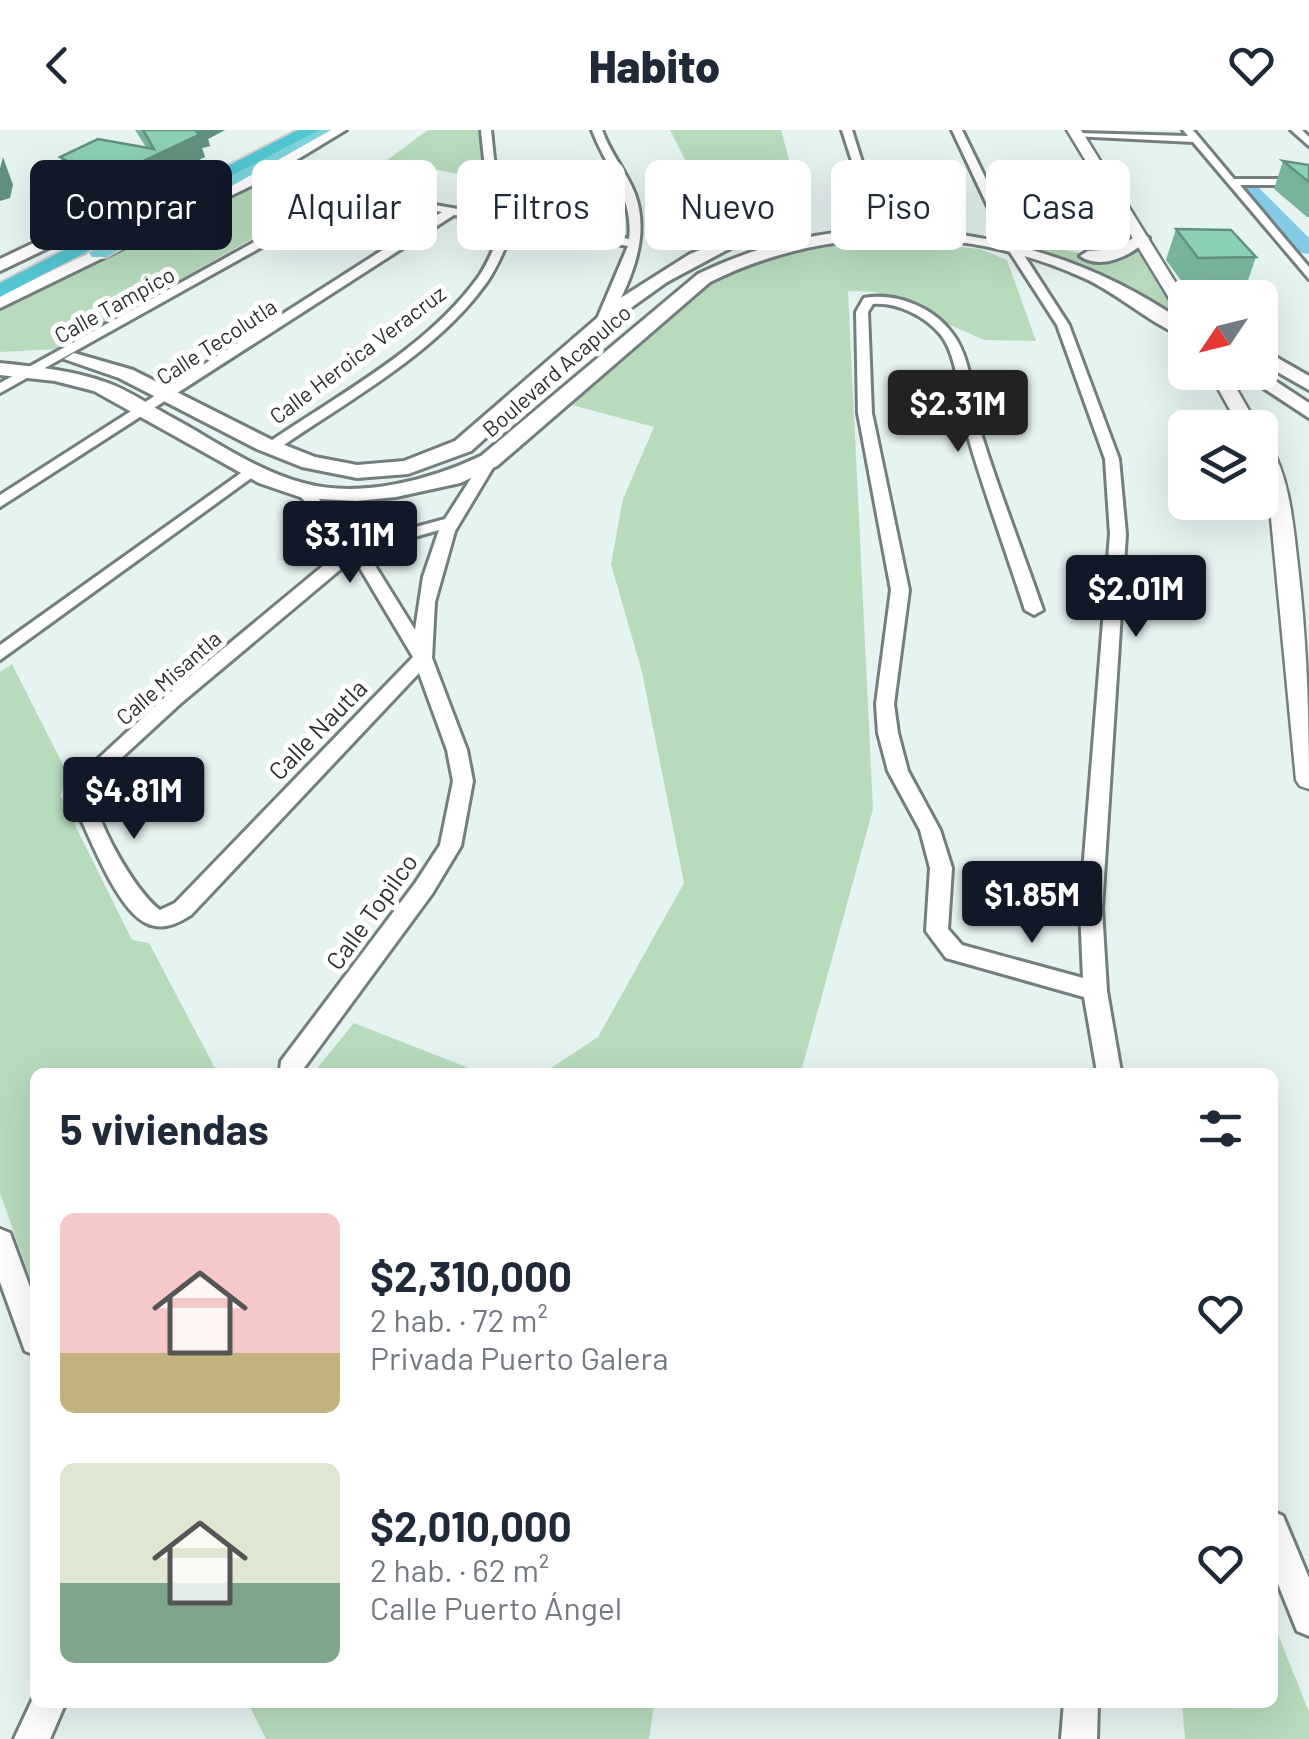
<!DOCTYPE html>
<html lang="es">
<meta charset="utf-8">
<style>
body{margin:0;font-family:Barlow,sans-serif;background:#f2f2f3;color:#1f2937;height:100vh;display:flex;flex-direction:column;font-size:38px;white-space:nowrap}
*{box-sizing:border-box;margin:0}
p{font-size:32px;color:#747a83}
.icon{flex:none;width:55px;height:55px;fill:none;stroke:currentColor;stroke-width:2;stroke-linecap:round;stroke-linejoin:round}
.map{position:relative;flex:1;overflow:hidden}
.sheet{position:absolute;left:30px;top:938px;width:1248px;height:640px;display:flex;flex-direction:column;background:#fff;border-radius:15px;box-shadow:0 10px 40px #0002}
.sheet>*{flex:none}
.top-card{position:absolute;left:30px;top:30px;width:1250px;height:90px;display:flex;gap:20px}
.needle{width:65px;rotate:235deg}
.fabs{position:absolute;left:1168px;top:150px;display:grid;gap:20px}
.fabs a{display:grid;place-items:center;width:110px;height:110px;border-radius:15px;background:#fff;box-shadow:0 10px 40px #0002;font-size:50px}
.price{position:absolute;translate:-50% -85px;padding:0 22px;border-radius:10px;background:#111827;color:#fff;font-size:32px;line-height:65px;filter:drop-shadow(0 2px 5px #0008)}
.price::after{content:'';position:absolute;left:50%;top:60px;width:30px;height:22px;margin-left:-15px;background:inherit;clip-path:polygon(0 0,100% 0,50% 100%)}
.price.current{background:#222;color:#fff}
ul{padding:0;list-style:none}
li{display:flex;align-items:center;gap:30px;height:250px;padding:0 30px}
li span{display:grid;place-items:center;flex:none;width:280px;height:200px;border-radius:15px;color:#555}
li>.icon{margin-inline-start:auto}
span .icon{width:120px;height:120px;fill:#fffc;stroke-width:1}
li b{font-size:42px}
h2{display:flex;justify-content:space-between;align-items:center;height:120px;padding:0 30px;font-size:42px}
.tag{padding:0 35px;border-radius:15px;background:#fff;box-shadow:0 10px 40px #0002;font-size:35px;line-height:90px}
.tag.current{background:#111827;color:#fff}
header{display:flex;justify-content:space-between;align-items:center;height:130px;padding:0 30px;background:#fff;font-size:45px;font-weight:800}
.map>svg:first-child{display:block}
.green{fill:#b8dbbc}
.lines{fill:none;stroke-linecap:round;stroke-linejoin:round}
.river{fill:#84c9e6;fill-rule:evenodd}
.minor-casing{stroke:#737f7e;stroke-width:6}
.tertiary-casing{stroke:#737f7e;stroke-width:5}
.secondary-casing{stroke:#737f7e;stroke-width:6}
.primary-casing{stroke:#cdcece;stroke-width:4}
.trunk-casing{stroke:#cdcece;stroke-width:4}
.minor{fill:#fff;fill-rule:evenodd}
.tertiary{fill:#fff;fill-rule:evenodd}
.secondary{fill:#fff;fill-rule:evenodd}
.primary{fill:#7ed4de;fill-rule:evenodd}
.trunk{fill:#53c6d3;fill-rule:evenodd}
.wall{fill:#78b49c}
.shaded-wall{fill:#62927f}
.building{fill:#8cd1b5;stroke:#62927f;stroke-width:2.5}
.labels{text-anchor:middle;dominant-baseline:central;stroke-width:10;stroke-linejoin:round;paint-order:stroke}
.far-street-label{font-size:22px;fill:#2d3231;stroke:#fff}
.street-label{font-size:25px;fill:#2d3231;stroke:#fff}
</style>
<header><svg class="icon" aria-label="back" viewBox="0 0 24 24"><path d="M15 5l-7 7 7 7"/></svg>Habito<svg class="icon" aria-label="heart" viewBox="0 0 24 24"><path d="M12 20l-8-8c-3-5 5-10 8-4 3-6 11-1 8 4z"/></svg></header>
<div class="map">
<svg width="1309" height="1609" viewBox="0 0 1309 1609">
<rect width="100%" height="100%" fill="#e5f3f1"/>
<g class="green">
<polygon points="428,0 480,0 482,48 386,31"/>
<polygon points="670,0 781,0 805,90 721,100"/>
<polygon points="259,50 329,65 58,219 0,222 0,174 118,122"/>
<path d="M911,112L980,119L1007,130L1036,211L984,210L876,162L848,161L873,679L801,942H545L598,907L684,753L642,542L611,434L623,369L654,297L572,275C625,228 680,167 745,136C795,112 857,113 911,112Z"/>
<polygon points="1035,114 1108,129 1143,120 1185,183 1185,194 1087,136 1027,118"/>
<polygon points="12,534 69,647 60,665 132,810 149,813 217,942 35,942 35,1162 0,1063 0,542"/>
<polygon points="354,893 479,942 314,942"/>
<polygon points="1273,1492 1309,1582 1309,1609 1185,1609 1182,1573 1272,1572"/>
<polygon points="248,1573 654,1573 649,1609 266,1609"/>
</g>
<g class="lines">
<polygon class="river" points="1249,54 1257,56 1309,108 1309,124 1290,121 1241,66 1237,61"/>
<g class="minor-casing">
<g id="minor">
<path d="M481,0H491L494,29L516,89L629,109C634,66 606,38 592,0H602C610,23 626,41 635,64C652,111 627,158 605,199L594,196L628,116L515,96C506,114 499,135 487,152C436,224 347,271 275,321H265V315C336,266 425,220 477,149C489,133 496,112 504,94L454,85L0,377V365L442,82L353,66L0,263V253L341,64L260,49L256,44L504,87L484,29Z"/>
<polygon points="842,0 852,0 877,80 867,78"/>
<path d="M952,0H962L1020,119L1069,195L1119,329L1126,404L1102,779L1107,861L1121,942H1097L1084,867L946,828L926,801L930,738L920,700L888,641L878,603L876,574L891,460L858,283L856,182L864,168C895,162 933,177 952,203C973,230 972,273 982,306C1000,364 1023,422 1043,480L1034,485L1025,480C1006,421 984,362 967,303C958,273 960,230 941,205C925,186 897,172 873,174L868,182L872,283L909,460L894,574L898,603L908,641L940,700L952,738L948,799L962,815L1083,848L1080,779L1110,404L1105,329L1057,195L1008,119Z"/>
<polygon points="1183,0 1193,0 1234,49 1309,49 1309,55 1240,55 1309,137 1309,149 1193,12 1073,6 1078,3 1188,6"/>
<polygon points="1291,0 1302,0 1309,7 1309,16"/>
<path d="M484,328L497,331L455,401L435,472L432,528L467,620L473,651L461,716L432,764L301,942H280L281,931L416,752L440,715L453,651L447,620L419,543L191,785C177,794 162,801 146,793C115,778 88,701 72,670V653L166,566L347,416L298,364V358H308L361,412L445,389ZM439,400L423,447L415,500L366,421ZM354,428L413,527L175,773L160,780C134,761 92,686 92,655L180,574Z"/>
<polygon points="248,338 261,341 0,530 0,515"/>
<polygon points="0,1099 10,1103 35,1171 35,1225 25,1221 0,1152"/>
<polygon points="1272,1381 1283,1386 1309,1448 1309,1506 1297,1501 1272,1439"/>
<polygon points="35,1564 35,1572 66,1572 50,1609 14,1609"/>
<polygon points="1064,1572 1098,1572 1097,1609 1061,1609"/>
</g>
</g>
<g class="tertiary-casing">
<g id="tertiary">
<polygon points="1067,0 1081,0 1185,168 1185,186 1177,181"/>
<polygon points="1209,242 1227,242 1259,298 1240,298"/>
<path d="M1260,308L1267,310C1290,347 1293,393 1298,436C1307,511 1309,584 1309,659L1300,656L1296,650L1271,388L1260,336Z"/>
</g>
</g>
<g class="secondary-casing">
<g id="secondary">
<polygon points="329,0 346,0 265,49 0,178 0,166 255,43"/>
<polygon points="184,49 192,54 189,57 153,68 0,141 0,129 141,62"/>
<path d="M889,98C999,103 1094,130 1185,193V207C1157,198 1117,163 1086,149C967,94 827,94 710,152L497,336L460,353L396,367L356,371L303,368L259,353L94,261L55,251L0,245V233C36,237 71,240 105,252C129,260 151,276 173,288C214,310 257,341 303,353C360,369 430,350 481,326L698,144C760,114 820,101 889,98Z"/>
<path d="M1141,103L1149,108C1133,125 1101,141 1080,126L1088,121L1116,119Z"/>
<polygon points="724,110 738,114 667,152 632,177 471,321 408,344 357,348 302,337 257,319 119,248 64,229 74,223 133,240 272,310 315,327 357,335 404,331 455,311 619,169 690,124"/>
<polygon points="1260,218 1309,246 1309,260 1260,232"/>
<polygon points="1260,241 1309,273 1309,288 1239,242"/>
</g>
</g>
<g class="primary-casing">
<polygon id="primary" points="311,0 331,0 106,127 92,127 89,123"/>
</g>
<g class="trunk-casing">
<polygon id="trunk" points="298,0 319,0 0,167 0,153"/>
</g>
<use href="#minor" class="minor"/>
<use href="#tertiary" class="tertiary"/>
<use href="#secondary" class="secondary"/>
<use href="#primary" class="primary"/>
<use href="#trunk" class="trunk"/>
</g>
<g class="wall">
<polygon points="135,0 225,0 208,9 210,16 202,18 205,27 110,72 68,49 60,27 146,17"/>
<polygon points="1283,31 1309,35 1309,87 1307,87 1274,59"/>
<polygon points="1176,99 1256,127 1245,159 1188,160 1166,130"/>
</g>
<g class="shaded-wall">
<polygon points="193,0 225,0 208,9 210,16 202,18 205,27 110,72 103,50"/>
<polygon points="3,27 13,55 10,68 0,71 0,38"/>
</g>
<g class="building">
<polygon points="143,0 195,0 199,5 103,50 60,27 98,9 154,19"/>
<polygon points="1283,31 1309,35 1309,52"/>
<polygon points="1176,99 1231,100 1256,127 1198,128"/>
</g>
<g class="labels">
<g class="far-street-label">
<text transform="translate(114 174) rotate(-29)">Calle Tampico</text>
<text transform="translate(216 211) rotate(-33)">Calle Tecolutla</text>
<text transform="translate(357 224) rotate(-37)">Calle Heroica Veracruz</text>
<text transform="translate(556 240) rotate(-41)">Boulevard Acapulco</text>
<text transform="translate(168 547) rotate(-41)">Calle Misantla</text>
</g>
<g class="street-label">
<text transform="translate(317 599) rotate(-46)">Calle Nautla</text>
<text transform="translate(371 781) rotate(-54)">Calle Topilco</text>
</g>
</g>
</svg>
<div class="fabs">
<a><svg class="needle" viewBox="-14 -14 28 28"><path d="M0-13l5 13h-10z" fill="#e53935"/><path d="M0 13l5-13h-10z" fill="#747a83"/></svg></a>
<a><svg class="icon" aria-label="layers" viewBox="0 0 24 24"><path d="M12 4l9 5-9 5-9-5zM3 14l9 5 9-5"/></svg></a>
</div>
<b class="price current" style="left:958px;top:325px">$2.31M</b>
<b class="price" style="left:350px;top:456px">$3.11M</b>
<b class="price" style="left:1136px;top:510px">$2.01M</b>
<b class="price" style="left:134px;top:712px">$4.81M</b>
<b class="price" style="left:1032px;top:816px">$1.85M</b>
<div class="top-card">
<a class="tag current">Comprar</a>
<a class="tag">Alquilar</a>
<a class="tag">Filtros</a>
<a class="tag">Nuevo</a>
<a class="tag">Piso</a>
<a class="tag">Casa</a>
</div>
<section class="sheet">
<h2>5 viviendas<svg class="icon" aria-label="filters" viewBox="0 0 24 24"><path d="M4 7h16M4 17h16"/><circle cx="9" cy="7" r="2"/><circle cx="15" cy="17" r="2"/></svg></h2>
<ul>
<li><span style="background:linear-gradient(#f6c9c9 70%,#c2b280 0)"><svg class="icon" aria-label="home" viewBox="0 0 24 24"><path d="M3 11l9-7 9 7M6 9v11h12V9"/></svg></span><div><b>$2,310,000</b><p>2 hab. · 72 m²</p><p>Privada Puerto Galera</p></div><svg class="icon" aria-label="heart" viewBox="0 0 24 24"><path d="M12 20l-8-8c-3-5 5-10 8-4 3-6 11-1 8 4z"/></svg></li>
<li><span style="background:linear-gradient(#dfe7d0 60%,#7fa58c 0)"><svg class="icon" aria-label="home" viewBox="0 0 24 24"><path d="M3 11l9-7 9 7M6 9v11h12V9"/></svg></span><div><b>$2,010,000</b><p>2 hab. · 62 m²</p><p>Calle Puerto Ángel</p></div><svg class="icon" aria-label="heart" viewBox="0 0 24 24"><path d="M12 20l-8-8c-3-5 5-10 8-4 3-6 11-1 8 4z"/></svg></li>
</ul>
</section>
</div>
